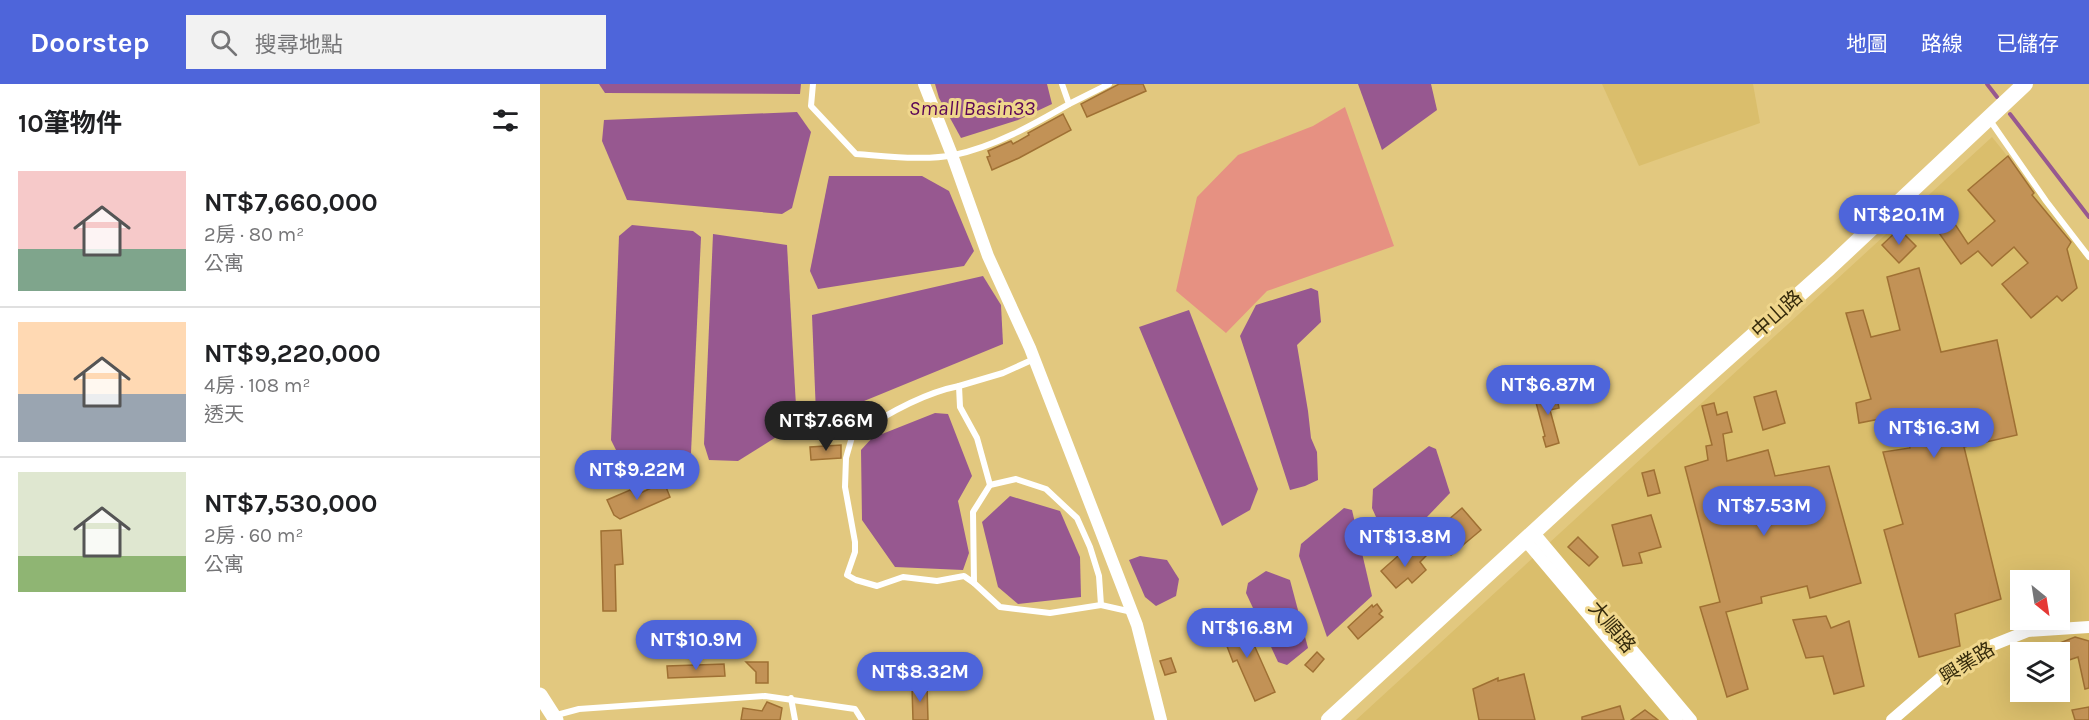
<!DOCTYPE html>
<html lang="zh-TW">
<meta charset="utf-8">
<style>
body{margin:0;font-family:Karla,"Noto Sans TC",sans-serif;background:#f2f2f2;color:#202124;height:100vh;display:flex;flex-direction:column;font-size:22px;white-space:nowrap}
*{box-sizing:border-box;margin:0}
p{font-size:20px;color:#757577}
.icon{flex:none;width:33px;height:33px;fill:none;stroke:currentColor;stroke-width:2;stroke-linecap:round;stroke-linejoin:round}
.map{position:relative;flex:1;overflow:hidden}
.drawer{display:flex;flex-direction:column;background:#fff;width:540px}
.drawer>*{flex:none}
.needle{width:39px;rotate:150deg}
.controls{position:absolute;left:1470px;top:486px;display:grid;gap:12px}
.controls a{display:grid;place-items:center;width:60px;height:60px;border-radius:0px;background:#fff;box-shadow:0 6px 24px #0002;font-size:30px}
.price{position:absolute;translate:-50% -51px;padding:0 14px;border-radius:21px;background:#4e65da;color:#fff;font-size:20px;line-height:39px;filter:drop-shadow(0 2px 3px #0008)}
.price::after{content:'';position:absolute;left:50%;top:36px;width:18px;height:14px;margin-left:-9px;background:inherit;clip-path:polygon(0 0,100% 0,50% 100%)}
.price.current{background:#222;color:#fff}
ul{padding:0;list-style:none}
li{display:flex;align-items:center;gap:18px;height:150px;padding:0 18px}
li+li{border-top:2px solid #e0e0e0}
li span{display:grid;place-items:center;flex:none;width:168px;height:120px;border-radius:0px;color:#555}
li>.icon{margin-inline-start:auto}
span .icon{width:72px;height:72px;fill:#fffc;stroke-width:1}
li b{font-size:26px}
h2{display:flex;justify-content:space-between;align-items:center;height:72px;padding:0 18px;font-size:26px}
header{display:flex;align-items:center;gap:36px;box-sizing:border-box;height:84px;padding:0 30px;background:#4e65da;color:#fff}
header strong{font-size:28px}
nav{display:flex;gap:33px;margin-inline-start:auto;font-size:21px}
.search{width:420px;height:54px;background:#f2f2f2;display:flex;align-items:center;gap:15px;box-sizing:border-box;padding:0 21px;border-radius:0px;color:#757577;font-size:22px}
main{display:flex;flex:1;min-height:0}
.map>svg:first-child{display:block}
.built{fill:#dabe6c;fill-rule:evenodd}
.green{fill:#e69182}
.water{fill:#975890}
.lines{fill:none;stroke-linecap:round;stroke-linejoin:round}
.stream{stroke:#975890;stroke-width:4}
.building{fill:#c29256;stroke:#9f7033;stroke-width:1.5}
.service{stroke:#fff;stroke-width:6}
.minor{stroke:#fff;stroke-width:12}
.tertiary{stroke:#fff;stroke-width:15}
.secondary{stroke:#fff;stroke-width:16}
.labels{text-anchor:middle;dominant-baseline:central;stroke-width:6;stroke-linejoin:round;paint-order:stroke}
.street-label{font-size:20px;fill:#362b0c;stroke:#efd68c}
.water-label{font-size:21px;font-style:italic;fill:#5b0757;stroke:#efd68c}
</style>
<header>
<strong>Doorstep</strong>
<div class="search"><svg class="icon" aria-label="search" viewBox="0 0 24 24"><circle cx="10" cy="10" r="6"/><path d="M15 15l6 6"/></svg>搜尋地點</div>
<nav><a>地圖</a><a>路線</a><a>已儲存</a></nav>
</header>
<main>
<section class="drawer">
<h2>10筆物件<svg class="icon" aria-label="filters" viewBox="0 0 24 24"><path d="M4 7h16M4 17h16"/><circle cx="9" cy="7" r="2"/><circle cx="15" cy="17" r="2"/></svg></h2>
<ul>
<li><span style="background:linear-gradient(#f6c9c9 65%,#7fa58c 0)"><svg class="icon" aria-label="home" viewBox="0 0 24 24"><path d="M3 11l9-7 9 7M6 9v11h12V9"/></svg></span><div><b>NT$7,660,000</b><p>2房 · 80 m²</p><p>公寓</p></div></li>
<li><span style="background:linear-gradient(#ffd9b3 60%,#9aa5b1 0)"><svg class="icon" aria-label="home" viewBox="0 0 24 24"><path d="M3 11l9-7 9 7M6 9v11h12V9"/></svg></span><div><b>NT$9,220,000</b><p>4房 · 108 m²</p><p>透天</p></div></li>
<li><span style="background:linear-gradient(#dfe7d0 70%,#8fb573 0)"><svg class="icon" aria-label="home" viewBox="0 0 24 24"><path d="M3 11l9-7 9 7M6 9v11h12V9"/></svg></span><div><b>NT$7,530,000</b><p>2房 · 60 m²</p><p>公寓</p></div></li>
</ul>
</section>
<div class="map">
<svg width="1549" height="636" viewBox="0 0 1549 636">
<rect width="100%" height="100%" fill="#e2c87f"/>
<g class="built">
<polygon points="1062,0 1213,0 1220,39 1099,82"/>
<path d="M1452,53L1549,173V636H816ZM1480,496H1520V536H1480ZM1480,568H1520V608H1480Z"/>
</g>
<polygon class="green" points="805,23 854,162 727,207 686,249 636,207 657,113 698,71 773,42"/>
<g class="water">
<polygon points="59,0 261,0 260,10 65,9"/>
<polygon points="395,0 507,0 512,20 478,36 421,54 399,14"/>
<polygon points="818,0 891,0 897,26 842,66"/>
<polygon points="257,28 271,48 252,124 242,130 87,116 62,57 64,36"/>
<polygon points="289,92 382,92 409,107 434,167 424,182 278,205 270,187"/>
<polygon points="92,141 153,147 161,153 151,369 141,379 80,374 71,356 79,152"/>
<polygon points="173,150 247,161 257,340 198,377 169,376 164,360"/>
<polygon points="443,192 461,221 463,260 290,331 276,330 272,231"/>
<polygon points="771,204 778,207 781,238 757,261 768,327 771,354 777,368 778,396 765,402 750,406 700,252 716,221"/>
<polygon points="649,226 718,405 710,426 682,442 599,243"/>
<polygon points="395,329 408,330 432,392 418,417 429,469 423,486 355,483 322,436 321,366 332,354"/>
<polygon points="889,362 896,365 910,409 863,458 849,462 832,424 833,405"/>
<polygon points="470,412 520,427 540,473 541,513 478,520 458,503 442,438"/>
<polygon points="804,424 812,426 832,512 787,553 759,472 761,460"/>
<polygon points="600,472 627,476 639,495 636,512 616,522 605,513 589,476"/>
<polygon points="726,487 750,496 768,564 747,581 738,578 706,509 708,499"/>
</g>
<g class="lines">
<g class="stream">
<polyline points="1447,0 1457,13"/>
<polyline points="1470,30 1549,133"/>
</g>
</g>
<g class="building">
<polygon points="579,0 603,0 606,7 547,33 541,20"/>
<polygon points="523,30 531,46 479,74 452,86 447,73 450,72 448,67 471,57 473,60 489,51 488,49"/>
<polygon points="1468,72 1494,109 1492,111 1531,158 1527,165 1537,204 1522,217 1517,212 1491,234 1462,200 1488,179 1474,163 1452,182 1438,167 1421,180 1394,142 1409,131 1428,160 1455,137 1428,106"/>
<polygon points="1359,145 1376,162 1359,179 1342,161"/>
<polygon points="1379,184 1401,268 1457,256 1477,351 1424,363 1461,515 1415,530 1420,562 1379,573 1344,446 1363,440 1343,368 1370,364 1360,331 1319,339 1316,319 1331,315 1306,229 1323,226 1331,253 1360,246 1347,193"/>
<polygon points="1015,306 1019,324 1010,326 1019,359 1006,363 1003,353 1005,352 994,311"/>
<polygon points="1236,307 1245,339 1223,346 1214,313"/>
<polygon points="1174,319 1177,331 1187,328 1192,348 1183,350 1187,377 1228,366 1235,392 1289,382 1321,499 1270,514 1267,502 1221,513 1222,519 1186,528 1208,605 1187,613 1160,523 1180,518 1145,383 1168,376 1166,362 1172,361 1162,322"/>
<polygon points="301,361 301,374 271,376 270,363"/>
<polygon points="1114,386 1120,409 1108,412 1102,389"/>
<polygon points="124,398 130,413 80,435 74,431 67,416 90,406 96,411"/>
<polygon points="922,424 941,446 911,471 893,449"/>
<polygon points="1111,431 1121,463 1099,469 1102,479 1083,482 1072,441"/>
<polygon points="81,446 83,480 75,481 76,527 63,527 61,447"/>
<polygon points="1038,453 1058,473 1049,482 1028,463"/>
<polygon points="867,464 873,470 880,464 886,472 880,478 886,486 872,499 868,494 856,504 841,487"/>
<polygon points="837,520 842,527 839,530 843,533 818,555 808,543 832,521 833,523"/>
<polygon points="1286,532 1291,544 1309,537 1324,602 1294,610 1283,572 1266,574 1253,536"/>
<polygon points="702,534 735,608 715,617 697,576 693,578 680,544"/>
<polygon points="1535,553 1549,557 1549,604 1545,605 1538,573 1529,576 1526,568 1497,568"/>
<polygon points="777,568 784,575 773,588 765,581"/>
<polygon points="631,574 636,588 625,591 620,577"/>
<polygon points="206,578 228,578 228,599 216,599 216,588"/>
<polygon points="184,580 185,592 128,594 127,582"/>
<polygon points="984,590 995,636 939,636 933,605 958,594 958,597"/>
<polygon points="387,602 388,636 373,636 372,603"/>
<polygon points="227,618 242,624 240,636 201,636 203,624 222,627"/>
<polygon points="1080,622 1084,636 1042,636 1042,633"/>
<polygon points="1549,623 1549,636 1535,636 1532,626"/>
<polygon points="1105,626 1118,636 1091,636"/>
</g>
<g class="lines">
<g class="service">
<path d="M273,0L271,22L316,70C347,72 384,77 414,71C454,63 494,40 529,20L522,0"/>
<polyline points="529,20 569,0"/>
<polyline points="1449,35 1506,117 1549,173"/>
<polyline points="494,275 463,289 419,302 420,323 437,354 450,401 476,395 506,405 537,434 550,463 559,492 561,521 592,528"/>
<path d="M419,302C383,309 343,332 312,353L306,374L305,403L315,458V468L307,491L316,496L337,502L363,493L397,497L424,492L434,499"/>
<polyline points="450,401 433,428 434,499 460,523 510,529 561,521"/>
<polyline points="251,614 255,636"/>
<polyline points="13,632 39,625 225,612 315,625 322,636"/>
</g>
<g class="minor">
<polyline points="384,0 412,71 448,172 490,264 597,541 621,636"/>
<polyline points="994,449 1151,636"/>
<polyline points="986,457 1137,636"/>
<polyline points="1352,636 1404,591 1448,563 1488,547 1549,543"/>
</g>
<polyline class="tertiary" points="0,611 16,636"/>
<polyline class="secondary" points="789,636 1044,402 1289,184 1485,0"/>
</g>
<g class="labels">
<g class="street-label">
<text transform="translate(1237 230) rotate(-42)">中山路</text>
<text transform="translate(1072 543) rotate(50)">大順路</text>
<text transform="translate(1427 579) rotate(-32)">興業路</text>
</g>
<g class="water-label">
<text x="432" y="24">Small Basin33</text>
</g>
</g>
</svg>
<div class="controls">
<a><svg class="needle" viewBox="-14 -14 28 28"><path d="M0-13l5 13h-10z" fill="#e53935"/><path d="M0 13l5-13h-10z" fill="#757577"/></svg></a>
<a><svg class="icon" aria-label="layers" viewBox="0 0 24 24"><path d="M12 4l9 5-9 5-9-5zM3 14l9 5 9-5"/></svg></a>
</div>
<b class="price" style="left:1359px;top:162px">NT$20.1M</b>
<b class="price" style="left:1008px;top:332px">NT$6.87M</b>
<b class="price current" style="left:286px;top:368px">NT$7.66M</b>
<b class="price" style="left:1394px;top:375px">NT$16.3M</b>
<b class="price" style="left:97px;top:417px">NT$9.22M</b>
<b class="price" style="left:1224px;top:453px">NT$7.53M</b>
<b class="price" style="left:865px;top:484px">NT$13.8M</b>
<b class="price" style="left:707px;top:575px">NT$16.8M</b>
<b class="price" style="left:156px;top:587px">NT$10.9M</b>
<b class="price" style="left:380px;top:619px">NT$8.32M</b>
</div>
</main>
